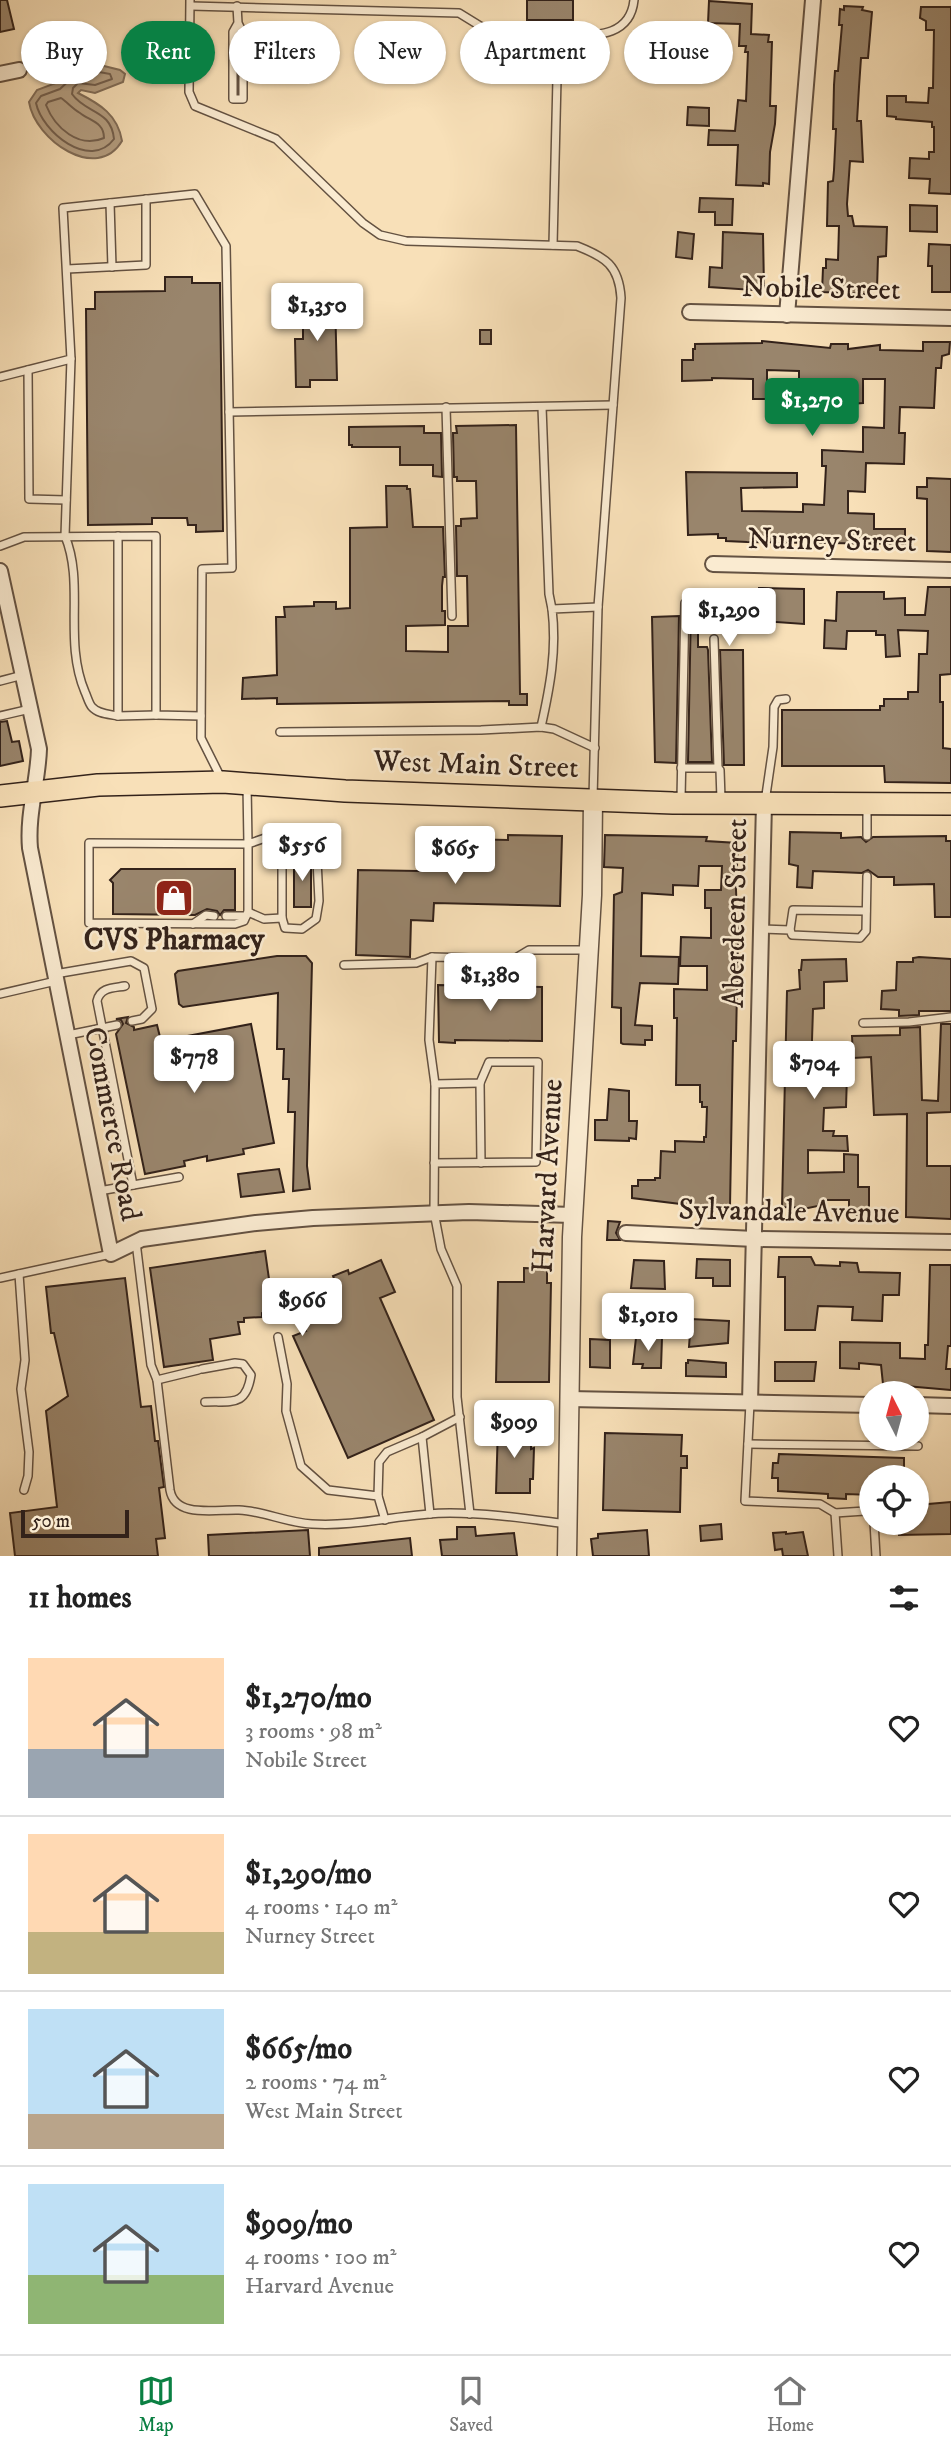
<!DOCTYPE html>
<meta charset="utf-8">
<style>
body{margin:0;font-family:"IM FELL DW Pica",serif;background:#f2f2f2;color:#222;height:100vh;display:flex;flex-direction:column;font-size:26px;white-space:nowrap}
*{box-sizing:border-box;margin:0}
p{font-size:23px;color:#767676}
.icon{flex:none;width:38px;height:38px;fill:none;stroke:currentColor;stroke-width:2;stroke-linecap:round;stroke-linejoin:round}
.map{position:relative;height:1556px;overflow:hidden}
.details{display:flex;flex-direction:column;background:#fff;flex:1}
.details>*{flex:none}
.banner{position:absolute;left:21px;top:21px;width:910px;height:63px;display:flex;gap:14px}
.needle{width:46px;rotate:354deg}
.controls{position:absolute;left:859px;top:1381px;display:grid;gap:14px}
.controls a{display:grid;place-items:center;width:70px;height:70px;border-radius:50%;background:#fff;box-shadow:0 2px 5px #0004;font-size:35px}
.scale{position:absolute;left:21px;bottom:18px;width:108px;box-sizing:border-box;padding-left:7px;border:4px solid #33221a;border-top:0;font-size:19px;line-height:24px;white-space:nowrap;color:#33221a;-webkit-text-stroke:5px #faebd1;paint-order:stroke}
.price{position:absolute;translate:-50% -60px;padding:0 16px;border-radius:7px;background:#fff;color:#222;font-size:23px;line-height:46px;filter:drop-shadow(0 2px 4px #0008)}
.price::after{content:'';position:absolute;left:50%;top:42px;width:21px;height:16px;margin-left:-10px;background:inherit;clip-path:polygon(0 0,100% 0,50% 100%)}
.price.selected{background:#0b8043;color:#fff}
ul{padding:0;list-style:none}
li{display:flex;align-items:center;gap:21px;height:175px;padding:0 28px}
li+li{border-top:2px solid #e0e0e0}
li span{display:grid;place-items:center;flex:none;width:196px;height:140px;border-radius:0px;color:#555}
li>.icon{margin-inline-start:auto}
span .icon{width:84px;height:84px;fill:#fffc;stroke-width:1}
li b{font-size:30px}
h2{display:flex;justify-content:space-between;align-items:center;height:84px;padding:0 28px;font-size:30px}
.chip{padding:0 24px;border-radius:32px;background:#fff;box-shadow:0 2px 5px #0004;font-size:24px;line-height:63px}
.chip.selected{background:#0b8043;color:#fff}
.dock{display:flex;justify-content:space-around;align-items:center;height:98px;border-top:2px solid #e0e0e0;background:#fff;font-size:19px;color:#767676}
.dock a{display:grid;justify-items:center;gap:4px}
.dock .selected{color:#0b8043}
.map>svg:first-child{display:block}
.water{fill:#b59f82;stroke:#816d58;stroke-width:2}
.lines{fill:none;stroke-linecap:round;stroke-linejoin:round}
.shore{stroke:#74604e;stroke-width:2}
.building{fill:#99856c;stroke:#33221a;stroke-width:2}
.service-casing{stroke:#645242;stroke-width:10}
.minor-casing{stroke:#645242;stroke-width:18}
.tertiary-casing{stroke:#645242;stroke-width:21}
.primary-casing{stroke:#33221a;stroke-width:24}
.service{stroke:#faebd1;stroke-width:7}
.minor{stroke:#faebd1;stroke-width:14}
.tertiary{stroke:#faebd1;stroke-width:18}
.primary{stroke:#f8e0b8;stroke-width:21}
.labels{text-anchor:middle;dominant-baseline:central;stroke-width:5;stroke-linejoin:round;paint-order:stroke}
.street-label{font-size:30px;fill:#33221a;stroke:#faebd1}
.poi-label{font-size:30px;font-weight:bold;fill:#33221a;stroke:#faebd1}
</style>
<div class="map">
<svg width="951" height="1556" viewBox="0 0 951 1556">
<rect width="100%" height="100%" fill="#f8e0b8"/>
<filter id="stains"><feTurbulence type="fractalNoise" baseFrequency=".00286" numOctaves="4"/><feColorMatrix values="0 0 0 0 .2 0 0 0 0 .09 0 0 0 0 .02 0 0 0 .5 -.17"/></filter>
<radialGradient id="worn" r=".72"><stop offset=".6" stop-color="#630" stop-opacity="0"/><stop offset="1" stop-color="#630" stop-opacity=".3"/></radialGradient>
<path class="water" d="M100,65L120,70L125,74L123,82L95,93L81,90L78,93C100,104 118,115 122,141C97,183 35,140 29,102L37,90L56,83L72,68Z"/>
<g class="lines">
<g class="shore">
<path d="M99,72L110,74L112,79L95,85L78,83L73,88L72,94C86,114 111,109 114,139C90,171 42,132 36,103L41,96L60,89L76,74Z"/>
<path d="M61,98C67,102 73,109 80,113C90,121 104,122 104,138C79,149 55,128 46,105L48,102Z"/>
</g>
</g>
<g class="building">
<polygon points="0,0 7,0 14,29 0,32"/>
<rect x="527" y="0" width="46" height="20"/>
<polygon points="709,1 752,4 751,34 769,35 768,42 772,42 770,106 776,106 775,124 770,152 769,184 763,183 763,186 736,185 738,145 708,145 709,130 735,131 738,100 746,101 748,52 745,52 746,46 739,46 740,24 708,23"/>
<polygon points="844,6 863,7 862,10 872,12 868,58 861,58 859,87 857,121 861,121 863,162 850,161 847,204 848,216 852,216 854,226 887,227 886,256 878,257 877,289 866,288 866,294 822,292 823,268 826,268 826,259 838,260 839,226 827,226 828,182 833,181 834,170 836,129 833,129 834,85 835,71 838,71 842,25 839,25 840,9 844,10"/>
<polygon points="921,7 951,7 951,194 929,193 930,179 909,178 910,158 929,159 929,152 934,152 934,127 932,127 932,122 896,119 896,117 887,116 887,96 906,96 906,102 928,103 929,88 933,88 934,30 926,30 926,21 920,18"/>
<polygon points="688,107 709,108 709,126 687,125"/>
<polygon points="700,198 733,199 732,225 715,225 715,212 699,212"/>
<polygon points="910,205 937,206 937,232 910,231"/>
<polygon points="678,232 694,234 692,259 676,257"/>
<polygon points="723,232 763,234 764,288 753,288 753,290 709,287 710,267 722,268"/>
<polygon points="929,244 951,245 951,292 932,292 932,266 928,266"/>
<polygon points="165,277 192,277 192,283 220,283 223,531 196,532 196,525 188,525 187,518 152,518 152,524 88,525 86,309 95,309 95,292 165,291"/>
<polygon points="303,299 335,299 337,380 310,380 310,387 296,387 295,339 303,339"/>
<rect x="480" y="330" width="11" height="14"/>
<polygon points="762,341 830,348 831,344 848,344 848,349 880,345 880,350 923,351 923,342 950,342 949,354 942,356 941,368 936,368 934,408 900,407 899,433 905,433 904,464 866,463 865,492 848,491 848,513 874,514 874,529 905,529 905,544 747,542 726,541 726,538 718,538 718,534 688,535 686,472 797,473 797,487 741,488 742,511 803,512 803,504 824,505 826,466 822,466 822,450 863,452 863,427 884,428 885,379 863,379 863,403 849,404 819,403 820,388 799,384 799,371 767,370 767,399 753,399 753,379 712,378 712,380 682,381 682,360 693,360 693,349 695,349 695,344 762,343"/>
<polygon points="516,425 520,694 527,694 527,705 509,705 509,701 277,704 277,698 242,699 243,678 277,675 276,617 285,617 284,607 314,606 314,602 336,602 336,609 350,608 350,528 387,527 386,486 407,486 407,489 410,489 413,527 443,527 445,577 443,577 442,586 442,611 445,611 445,625 406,626 406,651 448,652 448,626 468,626 467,576 457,576 456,526 461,526 461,519 477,518 476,481 457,481 457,477 454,477 453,433 457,433 456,426"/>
<polygon points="424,426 424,433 441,433 442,477 433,476 433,465 400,465 400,447 352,447 352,445 349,445 349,427"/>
<polygon points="927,478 951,479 951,552 927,551 927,499 917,498 917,487 927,487"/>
<polygon points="928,587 951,587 951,674 940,675 940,702 943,702 943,748 951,749 951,783 885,782 884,766 782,766 782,710 880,710 880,706 884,706 884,699 908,699 908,692 918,692 919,654 927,654 928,631 898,630 900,656 886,657 885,635 876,635 876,631 847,631 846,649 824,648 825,620 836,621 837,592 884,592 884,599 905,598 905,615 925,615"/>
<polygon points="759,588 804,589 804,624 735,619 735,626 698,624 698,647 707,647 708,650 712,762 688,762 691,607 704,606 707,594 710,594 710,590 759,593"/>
<polygon points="679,616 676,763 655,762 652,617"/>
<polygon points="720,650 743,650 744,765 724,765"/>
<polygon points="7,721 12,742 19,741 23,761 0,766 0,722"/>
<polygon points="790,832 841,833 841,838 861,837 866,842 873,837 946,836 946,841 951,841 951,917 935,917 934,884 894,885 894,877 878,877 868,870 862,873 813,871 812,888 797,887 798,866 789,864"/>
<polygon points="508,835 562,836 560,906 434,903 433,921 411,920 410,957 356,955 358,870 419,871 419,838 508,840"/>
<polygon points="605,835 707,837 706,841 738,843 736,890 738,936 736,1041 733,1041 730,1206 705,1207 632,1198 632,1186 638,1186 638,1180 655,1180 655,1178 660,1178 661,1151 675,1152 675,1141 704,1142 704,1137 706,1137 707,1107 702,1107 702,1102 700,1102 700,1085 676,1085 677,1018 674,1018 674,989 707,990 707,966 680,966 681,937 711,938 711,908 705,908 705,890 721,890 722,866 699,866 698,886 673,885 673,895 642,893 641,956 679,957 678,984 640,983 635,1025 652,1026 652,1040 645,1040 645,1045 623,1044 621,1043 621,1008 612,1007 614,895 622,892 623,868 604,867"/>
<rect x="294" y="858" width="17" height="49"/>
<polygon points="121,869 235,869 235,910 224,910 220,915 217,911 207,909 195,915 113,914 113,883 110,880"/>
<polygon points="277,956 306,956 312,963 307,1166 310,1189 293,1191 295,1112 288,1112 289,1079 283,1079 284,1049 277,1049 278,993 183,1007 179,1004 175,974 178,971"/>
<polygon points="919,957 951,959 951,1011 919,1011 919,1015 899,1016 899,1010 881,1009 882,991 896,990 897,962 913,962 913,958"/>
<polygon points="846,959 847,981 824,982 824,1008 813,1009 812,1040 813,1059 820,1059 820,1064 822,1064 822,1074 847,1075 846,1107 824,1108 823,1131 834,1131 833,1136 847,1136 848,1151 808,1150 808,1173 844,1172 844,1154 858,1155 858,1187 869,1187 869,1215 856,1215 856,1210 849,1210 849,1200 820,1200 818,1206 808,1208 782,1207 787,991 800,989 799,970 801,970 802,960"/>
<polygon points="438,985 542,987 542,1041 455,1040 455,1043 439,1042"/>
<polygon points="128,1017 126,1023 134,1027 134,1030 157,1025 161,1041 251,1024 274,1143 243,1149 244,1154 207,1161 207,1156 184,1161 185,1166 145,1174 116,1034 123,1024 121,1020 116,1019"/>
<polygon points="941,1024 951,1024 951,1112 927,1113 927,1166 951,1166 951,1219 906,1217 907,1114 874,1115 871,1057 853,1058 852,1036 900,1035 900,1028 920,1027 922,1100 938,1101"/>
<polygon points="609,1089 629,1091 629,1121 637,1121 636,1139 629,1138 629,1141 595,1140 595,1120 607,1120"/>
<polygon points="279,1169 284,1192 241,1197 238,1174"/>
<polygon points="608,1221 620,1222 616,1233 620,1240 607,1240"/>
<polygon points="265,1251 270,1286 280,1287 280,1295 303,1291 305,1294 335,1281 333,1276 348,1270 349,1274 381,1260 395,1292 380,1298 434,1420 348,1458 293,1336 306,1331 296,1308 262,1313 262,1317 244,1318 244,1322 238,1322 240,1334 210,1339 213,1360 164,1367 150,1268"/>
<polygon points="779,1257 811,1257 815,1265 840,1266 840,1262 857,1263 859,1272 900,1273 899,1295 883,1295 882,1321 852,1320 853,1307 818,1306 815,1330 785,1330 785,1277 778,1277"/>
<polygon points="697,1259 730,1260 730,1286 713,1286 713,1278 696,1278"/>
<polygon points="634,1260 664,1261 665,1289 631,1288"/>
<polygon points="930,1265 951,1265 951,1346 948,1346 946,1369 951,1369 951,1390 883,1384 881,1365 859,1363 859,1369 840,1368 840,1342 900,1343 900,1358 925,1359 925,1345 928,1345"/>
<polygon points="524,1268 547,1269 547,1283 551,1283 549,1382 496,1382 498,1282 524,1282"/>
<polygon points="125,1278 141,1407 151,1406 155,1441 158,1441 164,1487 159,1488 165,1538 156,1539 158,1556 15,1556 10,1513 57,1507 46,1411 68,1396 54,1333 51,1333 46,1287"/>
<polygon points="691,1319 729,1321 728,1343 689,1347"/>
<polygon points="636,1338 662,1338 661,1368 642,1368 643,1364 633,1364"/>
<polygon points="590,1339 610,1340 610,1368 590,1367"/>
<polygon points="688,1360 726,1363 726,1377 686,1376 686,1363 688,1363"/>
<polygon points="775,1362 816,1362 814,1381 775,1381"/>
<polygon points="498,1426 531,1427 531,1449 534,1448 533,1479 530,1479 530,1493 496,1493"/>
<polygon points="605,1433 682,1435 681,1456 687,1456 687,1468 681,1468 680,1512 603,1510"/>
<polygon points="779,1454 904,1458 904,1477 872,1477 872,1495 846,1494 846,1499 828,1498 828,1494 778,1491 778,1478 772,1478 773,1463 778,1463"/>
<polygon points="951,1502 951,1534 899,1535 899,1522 917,1522 917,1505"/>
<polygon points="721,1524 722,1539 701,1541 700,1526"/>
<polygon points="457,1527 475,1527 476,1536 514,1533 517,1556 442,1556 440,1540 457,1539"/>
<polygon points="308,1530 310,1556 209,1556 208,1535"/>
<polygon points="647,1530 649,1556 593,1556 591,1539 598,1538 598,1534"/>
<polygon points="786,1532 786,1534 803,1532 808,1556 783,1556 782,1549 775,1550 773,1533"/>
<polygon points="410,1538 412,1556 319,1556 319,1548"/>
</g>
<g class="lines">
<g class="service-casing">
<g id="service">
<path d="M190,0L189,92L195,106L276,139L363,223L380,235L406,241L577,246C605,257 619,265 621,298L598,607L593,798"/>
<polyline points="191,6 459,13 485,29 558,37 553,245"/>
<polyline points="237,6 238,23 243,33 243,99 233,99 233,32 238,23"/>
<path d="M558,37C589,35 630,40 634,0"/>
<polyline points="110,203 112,267"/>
<polyline points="67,269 146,265 146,199"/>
<path d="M71,359L65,536C85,584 63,640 85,692C87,696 89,704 92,707C98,714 109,714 118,716"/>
<polyline points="28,370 29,499 66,500"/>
<polyline points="0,377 71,359 63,208 195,194 226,246 232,568 202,569 201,738 221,778"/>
<polyline points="446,407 452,616"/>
<polyline points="542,407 549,594 552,609"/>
<polyline points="229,412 613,405"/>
<polyline points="118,536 118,716 156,715"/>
<polyline points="0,546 24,537 156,536 156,715 201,716"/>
<polyline points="714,639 718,768"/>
<polyline points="0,681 23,675"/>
<polyline points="0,716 30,709"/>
<path d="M541,727C550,687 557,650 552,609L598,607"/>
<polyline points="280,732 481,730 541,727 554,729 595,748"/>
<polyline points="681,768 718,768 720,770 721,799"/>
<polyline points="247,785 248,844 89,843 89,923 235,924 244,921 248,912 248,844 268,837 316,839 319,901 316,919 302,929 285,928 282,918 282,838"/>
<polyline points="681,799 685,603"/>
<polyline points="765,802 773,747 774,707 778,700 786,699"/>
<polyline points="867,805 867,836"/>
<polyline points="248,912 264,919 282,918"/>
<polyline points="226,916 246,916"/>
<polyline points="193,924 206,915 214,916"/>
<polyline points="762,929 790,930 792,935 860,938 866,931 867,876"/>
<polyline points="790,930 793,910 866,911"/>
<polyline points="432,957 429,1040 435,1084"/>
<polyline points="344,965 416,963 432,957 514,959 529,950 588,950"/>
<polyline points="55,974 131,961 144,968 152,1009 142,1019 132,1021"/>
<path d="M125,986C114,988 100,987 97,1001L133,1185"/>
<polyline points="0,994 56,981"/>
<polyline points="863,1023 909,1022 951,1017"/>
<polyline points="68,1035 117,1025"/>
<polyline points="480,1083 481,1163"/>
<polyline points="434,1163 536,1162 538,1062 489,1062 480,1083 435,1084 434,1212 441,1249 457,1286 457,1397 470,1514"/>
<polyline points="99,1191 179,1177"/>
<path d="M136,1242L151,1365L157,1380L170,1490C175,1519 217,1509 239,1510C264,1511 287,1523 312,1524C359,1527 404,1513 450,1513C489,1513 528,1519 567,1524"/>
<polyline points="19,1274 25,1360 21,1389 29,1452 28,1476 24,1490"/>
<polyline points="0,1278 111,1254"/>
<polyline points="278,1337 287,1384 286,1411 301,1466 328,1490 378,1496 385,1520"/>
<path d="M202,1369L235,1363L243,1364L251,1375C246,1407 232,1401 205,1402"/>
<polyline points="157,1380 198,1370"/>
<polyline points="750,1403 745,1501 820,1504 835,1513 865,1511 872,1515"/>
<polyline points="748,1444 918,1446"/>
<polyline points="378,1496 379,1462 387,1452 422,1437"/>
<polyline points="835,1513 838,1556"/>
<polyline points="430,1514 422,1437 460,1417"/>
<polyline points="874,1522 876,1556"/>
</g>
</g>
<g class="minor-casing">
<g id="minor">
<polyline points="0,74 19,70"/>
<polyline points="690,312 951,318"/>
<polyline points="787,315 813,0"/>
<polyline points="713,564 951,570"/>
<path d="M0,571L39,749C38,782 27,814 30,848L111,1254L142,1239L256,1223L313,1218L469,1212L573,1215"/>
<polyline points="626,1233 755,1239 951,1242"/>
<polyline points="569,1399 872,1405"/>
<polyline points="750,1403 764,803"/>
<polyline points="917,1405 951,1406"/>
</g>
</g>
<g class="tertiary-casing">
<polyline id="tertiary" points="567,1556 572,1237 592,895 593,799"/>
</g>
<g class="primary-casing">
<polyline id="primary" points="0,796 98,785 223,782 345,791 673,803 951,804"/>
</g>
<use href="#service" class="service"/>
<use href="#minor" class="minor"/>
<use href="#tertiary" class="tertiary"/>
<use href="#primary" class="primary"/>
</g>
<defs>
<g id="shop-square" transform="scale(2.0125)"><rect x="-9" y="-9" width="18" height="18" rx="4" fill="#8f2418" stroke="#faebd1"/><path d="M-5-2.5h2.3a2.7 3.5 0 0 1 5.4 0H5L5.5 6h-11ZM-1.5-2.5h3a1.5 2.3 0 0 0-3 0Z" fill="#fff"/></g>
</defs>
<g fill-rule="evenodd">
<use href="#shop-square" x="174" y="898"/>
</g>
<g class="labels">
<g class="street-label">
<text transform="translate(821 289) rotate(1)">Nobile Street</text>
<text transform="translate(832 541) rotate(1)">Nurney Street</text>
<text transform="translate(476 765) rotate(2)">West Main Street</text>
<text transform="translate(736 913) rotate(-89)">Aberdeen Street</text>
<text transform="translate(112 1124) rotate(79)">Commerce Road</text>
<text transform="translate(548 1176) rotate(-87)">Harvard Avenue</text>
<text transform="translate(789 1212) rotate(1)">Sylvandale Avenue</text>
</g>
<g class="poi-label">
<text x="174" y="940">CVS Pharmacy</text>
</g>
</g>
<rect width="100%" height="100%" filter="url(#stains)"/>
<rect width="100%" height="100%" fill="url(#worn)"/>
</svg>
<div class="controls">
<a><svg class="needle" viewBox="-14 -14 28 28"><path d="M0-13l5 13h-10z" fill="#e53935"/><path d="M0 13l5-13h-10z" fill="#767676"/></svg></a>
<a><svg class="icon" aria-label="locate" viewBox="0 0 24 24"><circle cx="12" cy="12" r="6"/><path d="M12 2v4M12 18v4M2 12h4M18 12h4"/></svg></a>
</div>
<div class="scale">50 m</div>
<b class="price" style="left:317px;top:343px">$1,350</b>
<b class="price selected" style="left:812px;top:438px">$1,270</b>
<b class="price" style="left:729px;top:648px">$1,290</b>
<b class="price" style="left:302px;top:883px">$556</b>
<b class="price" style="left:455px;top:886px">$665</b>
<b class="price" style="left:490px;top:1013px">$1,380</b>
<b class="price" style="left:194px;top:1095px">$778</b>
<b class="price" style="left:814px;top:1101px">$704</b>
<b class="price" style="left:302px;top:1338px">$966</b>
<b class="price" style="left:648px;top:1353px">$1,010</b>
<b class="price" style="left:514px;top:1460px">$909</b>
<div class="banner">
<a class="chip">Buy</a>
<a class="chip selected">Rent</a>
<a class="chip">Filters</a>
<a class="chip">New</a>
<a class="chip">Apartment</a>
<a class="chip">House</a>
</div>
</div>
<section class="details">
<h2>11 homes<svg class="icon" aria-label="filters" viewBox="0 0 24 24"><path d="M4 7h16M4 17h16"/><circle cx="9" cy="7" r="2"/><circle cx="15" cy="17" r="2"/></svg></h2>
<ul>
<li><span style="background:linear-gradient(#ffd9b3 65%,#9aa5b1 0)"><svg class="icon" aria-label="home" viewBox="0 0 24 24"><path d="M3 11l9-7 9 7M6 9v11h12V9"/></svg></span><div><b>$1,270/mo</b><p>3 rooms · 98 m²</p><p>Nobile Street</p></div><svg class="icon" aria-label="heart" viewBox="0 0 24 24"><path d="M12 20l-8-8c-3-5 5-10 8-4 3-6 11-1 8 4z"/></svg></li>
<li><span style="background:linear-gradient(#ffd9b3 70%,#c2b280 0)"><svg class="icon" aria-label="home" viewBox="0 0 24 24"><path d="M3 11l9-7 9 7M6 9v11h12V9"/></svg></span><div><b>$1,290/mo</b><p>4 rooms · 140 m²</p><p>Nurney Street</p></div><svg class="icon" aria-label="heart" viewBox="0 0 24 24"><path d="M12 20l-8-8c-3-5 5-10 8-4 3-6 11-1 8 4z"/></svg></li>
<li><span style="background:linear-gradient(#bfe0f5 75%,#b9a48a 0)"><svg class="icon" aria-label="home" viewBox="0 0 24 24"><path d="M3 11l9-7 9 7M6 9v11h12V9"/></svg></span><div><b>$665/mo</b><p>2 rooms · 74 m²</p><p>West Main Street</p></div><svg class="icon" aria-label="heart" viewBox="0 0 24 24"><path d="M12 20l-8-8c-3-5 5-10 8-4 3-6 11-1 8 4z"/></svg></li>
<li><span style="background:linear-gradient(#bfe0f5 65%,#8fb573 0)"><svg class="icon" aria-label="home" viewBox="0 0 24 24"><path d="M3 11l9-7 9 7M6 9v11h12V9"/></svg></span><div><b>$909/mo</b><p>4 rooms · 100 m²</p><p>Harvard Avenue</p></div><svg class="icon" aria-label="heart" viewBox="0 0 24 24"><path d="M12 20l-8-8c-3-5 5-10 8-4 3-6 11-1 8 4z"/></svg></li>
</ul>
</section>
<nav class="dock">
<a class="selected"><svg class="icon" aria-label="map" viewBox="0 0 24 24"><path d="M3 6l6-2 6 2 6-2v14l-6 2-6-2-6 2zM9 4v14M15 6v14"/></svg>Map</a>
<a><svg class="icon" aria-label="saved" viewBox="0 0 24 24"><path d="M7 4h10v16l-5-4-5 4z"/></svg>Saved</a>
<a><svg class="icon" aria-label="home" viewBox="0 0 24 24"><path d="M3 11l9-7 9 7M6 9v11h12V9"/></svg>Home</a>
</nav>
